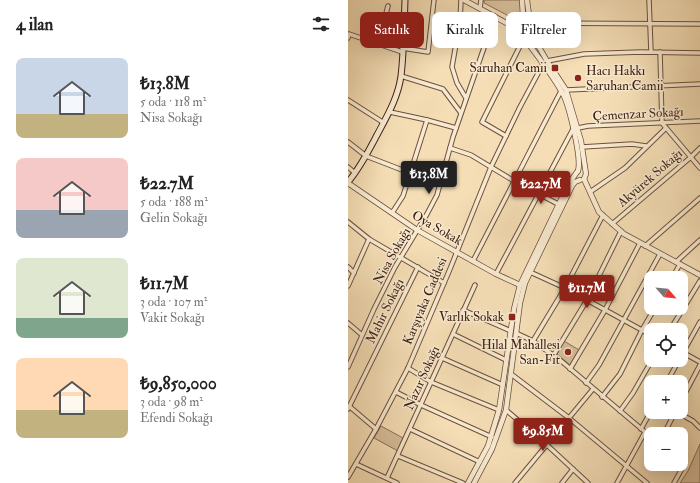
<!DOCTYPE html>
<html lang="tr">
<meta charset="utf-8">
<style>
body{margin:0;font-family:"IM FELL Double Pica",serif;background:#f6f6f6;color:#222;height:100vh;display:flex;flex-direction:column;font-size:15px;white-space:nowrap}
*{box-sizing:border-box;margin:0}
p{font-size:13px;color:#767676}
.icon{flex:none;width:22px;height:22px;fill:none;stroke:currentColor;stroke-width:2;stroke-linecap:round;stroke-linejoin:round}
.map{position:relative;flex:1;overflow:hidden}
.side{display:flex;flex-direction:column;background:#fff;width:348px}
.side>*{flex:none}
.hud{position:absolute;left:12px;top:12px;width:280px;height:36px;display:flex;gap:8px}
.needle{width:26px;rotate:117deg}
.controls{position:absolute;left:296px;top:271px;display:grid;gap:8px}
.controls a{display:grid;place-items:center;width:44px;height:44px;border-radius:8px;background:#fff;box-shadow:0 4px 16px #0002;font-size:20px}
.price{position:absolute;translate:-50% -34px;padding:0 9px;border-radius:4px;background:#8f2418;color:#fff;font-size:13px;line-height:26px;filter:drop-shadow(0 1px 2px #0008)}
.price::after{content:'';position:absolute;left:50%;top:24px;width:12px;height:9px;margin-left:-6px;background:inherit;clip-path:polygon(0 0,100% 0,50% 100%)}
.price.on{background:#222;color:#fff}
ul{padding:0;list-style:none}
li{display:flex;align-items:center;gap:12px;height:100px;padding:0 16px}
li span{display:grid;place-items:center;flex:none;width:112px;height:80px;border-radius:8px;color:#555}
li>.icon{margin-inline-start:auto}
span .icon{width:48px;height:48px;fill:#fffc;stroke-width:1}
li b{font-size:17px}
h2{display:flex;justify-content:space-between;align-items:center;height:48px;padding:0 16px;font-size:17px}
.pill{padding:0 14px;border-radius:8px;background:#fff;box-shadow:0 4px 16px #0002;font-size:14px;line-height:36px}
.pill.on{background:#8f2418;color:#fff}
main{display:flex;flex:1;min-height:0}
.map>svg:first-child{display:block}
.green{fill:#d6be9b;stroke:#8a7058}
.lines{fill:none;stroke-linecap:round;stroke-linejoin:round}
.minor-casing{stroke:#6c513e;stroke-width:5.5}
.tertiary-casing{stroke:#6c513e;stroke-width:6}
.secondary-casing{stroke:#3f2216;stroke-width:7}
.minor{stroke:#f8ead0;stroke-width:3.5}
.tertiary{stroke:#f8ead0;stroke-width:4.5}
.secondary{stroke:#f8ead0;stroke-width:5}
.poi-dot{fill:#8f2418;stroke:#f8ead0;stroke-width:1.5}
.labels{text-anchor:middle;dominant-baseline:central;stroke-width:3;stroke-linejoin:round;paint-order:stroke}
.poi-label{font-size:13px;fill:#3f2216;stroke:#f8ead0;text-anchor:end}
.street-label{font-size:13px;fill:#3f2216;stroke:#f8ead0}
</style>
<main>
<section class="side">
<h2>4 ilan<svg class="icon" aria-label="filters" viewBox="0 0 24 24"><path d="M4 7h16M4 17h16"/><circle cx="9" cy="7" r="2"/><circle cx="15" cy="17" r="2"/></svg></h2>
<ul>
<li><span style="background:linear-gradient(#c9d6e8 70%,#c2b280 0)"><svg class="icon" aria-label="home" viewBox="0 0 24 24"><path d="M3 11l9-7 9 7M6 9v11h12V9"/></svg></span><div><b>₺13.8M</b><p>5 oda · 118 m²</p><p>Nisa Sokağı</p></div></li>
<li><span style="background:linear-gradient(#f6c9c9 65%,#9aa5b1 0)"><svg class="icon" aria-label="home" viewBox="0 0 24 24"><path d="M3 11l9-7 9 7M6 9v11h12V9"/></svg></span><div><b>₺22.7M</b><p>5 oda · 188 m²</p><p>Gelin Sokağı</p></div></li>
<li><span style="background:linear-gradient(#dfe7d0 75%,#7fa58c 0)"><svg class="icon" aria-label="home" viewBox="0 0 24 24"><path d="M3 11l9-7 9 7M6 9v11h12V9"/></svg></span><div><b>₺11.7M</b><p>3 oda · 107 m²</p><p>Vakit Sokağı</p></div></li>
<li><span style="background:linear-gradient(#ffd9b3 65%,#c2b280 0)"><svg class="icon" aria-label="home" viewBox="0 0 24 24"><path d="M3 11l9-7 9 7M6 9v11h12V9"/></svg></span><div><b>₺9,850,000</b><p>3 oda · 98 m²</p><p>Efendi Sokağı</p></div></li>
</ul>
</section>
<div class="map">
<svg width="352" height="483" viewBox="0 0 352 483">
<rect width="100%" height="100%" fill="#f5deb6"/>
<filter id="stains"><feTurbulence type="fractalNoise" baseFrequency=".005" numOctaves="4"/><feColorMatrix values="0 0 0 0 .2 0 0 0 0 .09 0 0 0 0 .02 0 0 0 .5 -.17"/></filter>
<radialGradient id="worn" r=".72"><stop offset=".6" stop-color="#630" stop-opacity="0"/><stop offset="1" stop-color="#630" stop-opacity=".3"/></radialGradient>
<g class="green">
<polygon points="136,0 174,0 174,23 136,3"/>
<polygon points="216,341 231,350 222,365 209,354"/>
<polygon points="33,426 55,438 50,451 26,438"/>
<polygon points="352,444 352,483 332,483 340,471"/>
</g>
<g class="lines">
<g class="minor-casing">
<g id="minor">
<polyline points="113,0 112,21 104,67 109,83 118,98"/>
<polyline points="301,0 303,52"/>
<polyline points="132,8 133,0"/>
<polyline points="182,23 352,24"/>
<polyline points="0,38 1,34 54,52"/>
<polyline points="30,43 40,6"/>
<polyline points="54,48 80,52 86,0"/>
<polyline points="312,52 314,123 352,168"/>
<polyline points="199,61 236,54 292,52 352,53"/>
<polyline points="53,76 95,89 113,113"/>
<polyline points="218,90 352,84"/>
<polyline points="0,100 36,123"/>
<polyline points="42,112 79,120 108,128"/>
<polyline points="230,128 240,126 352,121"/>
<polyline points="158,136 134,122 176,38"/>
<polyline points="0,142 18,156 62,173"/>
<polyline points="234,147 284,144 298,146"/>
<polyline points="102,148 123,155 166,181 210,204"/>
<polyline points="0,167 7,173"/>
<polyline points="242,192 277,168 318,128"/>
<polyline points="44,213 55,196 79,120"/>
<polyline points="0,222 21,239 96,283"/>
<polyline points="264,224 343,157 352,148"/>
<polyline points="297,246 352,198"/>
<polyline points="125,261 213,91"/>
<polyline points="328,262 352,240"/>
<polyline points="0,267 6,273"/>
<polyline points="182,272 217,288 303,335"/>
<polyline points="148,274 225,129"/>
<polyline points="324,278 332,264"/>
<polyline points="0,286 21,239"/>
<polyline points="115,310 163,331"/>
<polyline points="0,323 14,335"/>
<polyline points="322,330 352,281"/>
<polyline points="168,333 185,341 212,360 303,437"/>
<polyline points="105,334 158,360"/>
<polyline points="185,341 217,288 255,215"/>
<polyline points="334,352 352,362"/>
<polyline points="205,356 239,300 273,231"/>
<polyline points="333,356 352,322"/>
<polyline points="94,358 155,385"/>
<polyline points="0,367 26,309 47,267 79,214 89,195 105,137 147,16"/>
<polyline points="60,368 83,382 151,410"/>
<polyline points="222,369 257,310 292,243"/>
<polyline points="163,374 221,418 299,483"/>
<polyline points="319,382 331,360"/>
<polyline points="238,383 251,365 312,254"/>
<polyline points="48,392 73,405 144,437"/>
<polyline points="254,397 272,374 294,330 307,308"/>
<polyline points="333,401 352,365"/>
<polyline points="1,406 28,429"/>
<polyline points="0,409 70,267"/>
<polyline points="158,410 199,445 240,483"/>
<polyline points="272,411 285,393 304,360"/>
<polyline points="329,412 345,421 352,428"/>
<polyline points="62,429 132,462"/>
<polyline points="293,429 303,411"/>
<polyline points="316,434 327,412"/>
<polyline points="50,456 115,483"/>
<polyline points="8,464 49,483"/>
<polyline points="0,477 28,429 60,368 102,269 143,167 172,107 195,64"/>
<polyline points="39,478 83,382 127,285"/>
<polyline points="167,483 245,389"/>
<polyline points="214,483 225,469"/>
<polyline points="269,483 297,432"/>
<polyline points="326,483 336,465 333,462"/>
</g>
</g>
<g class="tertiary-casing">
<g id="tertiary">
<polyline points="116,0 175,32"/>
<polyline points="174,0 176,31"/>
<polyline points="179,0 182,23 184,34"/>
<path d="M175,32C174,36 174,36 176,38C189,55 204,74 215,94C221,106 234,158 230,171"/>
<polyline points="184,35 199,61 218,90 233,141 238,174 236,179"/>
<polyline points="236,179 251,212 276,234 352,275"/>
<polyline points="0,183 69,230 148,274 172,285"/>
<polyline points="120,483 140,446 151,410 166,309 172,285 220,185 229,172"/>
<polyline points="126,483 144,449 158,410 172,303 177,283 224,186 227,182 232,180"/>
</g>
</g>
<g class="secondary-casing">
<path id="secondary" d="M0,182C12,168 20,152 29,135C39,116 50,98 53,76C56,51 56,25 57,0"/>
</g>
<use href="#minor" class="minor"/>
<use href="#tertiary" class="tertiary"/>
<use href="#secondary" class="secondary"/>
</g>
<g class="poi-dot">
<rect x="203" y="64" width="8" height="8" rx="2"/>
<circle cx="230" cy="78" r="4"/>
<rect x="160" y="313" width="8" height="8" rx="2"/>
<circle cx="220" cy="352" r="4"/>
</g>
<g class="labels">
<g class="poi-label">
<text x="199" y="68">Saruhan Camii</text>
<text x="238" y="71" text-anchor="start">Hacı Hakkı<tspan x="238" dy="15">Saruhan Camii</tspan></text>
<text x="156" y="317">Varlık Sokak</text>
<text x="212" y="345">Hilal Mahallesi<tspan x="212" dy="15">San-Fit</tspan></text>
</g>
<g class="street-label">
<text transform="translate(290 114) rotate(-3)">Çemenzar Sokağı</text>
<text transform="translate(302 178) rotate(-41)">Akyürek Sokağı</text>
<text transform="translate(89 228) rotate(30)">Oya Sokak</text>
<text transform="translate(44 256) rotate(-61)">Nisa Sokağı</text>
<text transform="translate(77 301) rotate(-67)">Karşıyaka Caddesi</text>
<text transform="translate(37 311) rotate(-64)">Mahir Sokağı</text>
<text transform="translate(74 378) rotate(-66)">Nazır Sokağı</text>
</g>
</g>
<rect width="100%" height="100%" filter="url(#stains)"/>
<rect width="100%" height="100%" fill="url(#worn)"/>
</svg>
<div class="controls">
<a><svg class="needle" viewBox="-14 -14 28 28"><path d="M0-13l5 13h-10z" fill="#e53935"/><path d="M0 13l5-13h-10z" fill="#767676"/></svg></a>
<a><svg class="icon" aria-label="locate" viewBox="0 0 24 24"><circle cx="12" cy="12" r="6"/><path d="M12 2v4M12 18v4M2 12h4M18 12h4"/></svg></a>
<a>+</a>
<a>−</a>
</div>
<b class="price on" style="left:81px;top:195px">₺13.8M</b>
<b class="price" style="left:193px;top:205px">₺22.7M</b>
<b class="price" style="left:239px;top:309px">₺11.7M</b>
<b class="price" style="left:195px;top:452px">₺9.85M</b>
<div class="hud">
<a class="pill on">Satılık</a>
<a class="pill">Kiralık</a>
<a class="pill">Filtreler</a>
</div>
</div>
</main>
